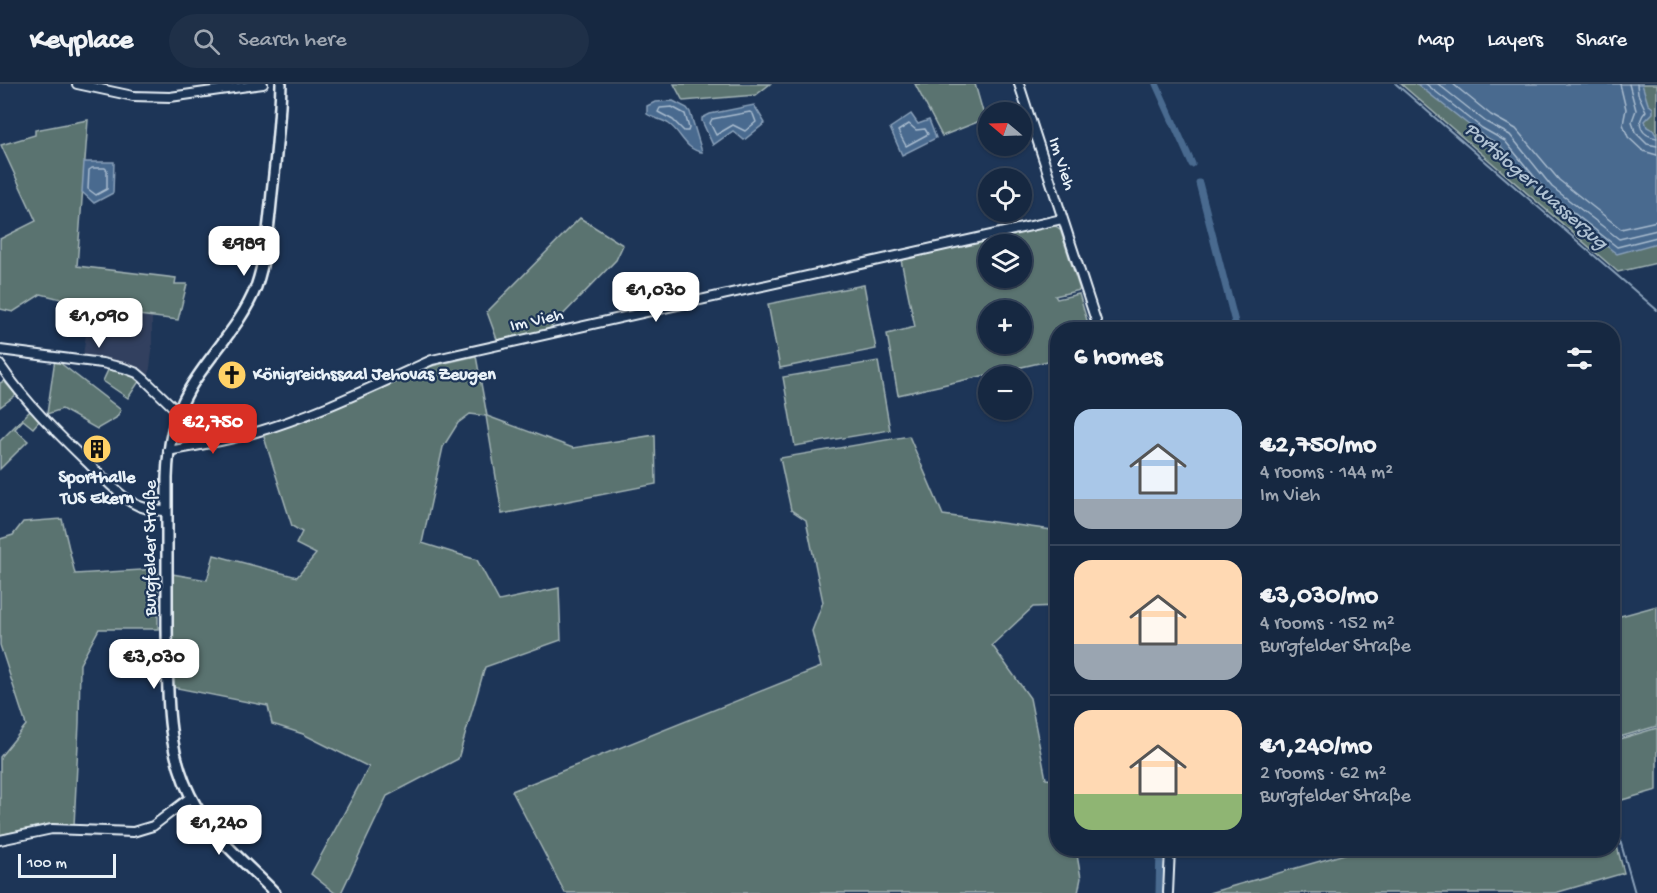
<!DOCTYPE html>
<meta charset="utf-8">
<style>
body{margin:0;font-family:"Gochi Hand",sans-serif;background:#1f3048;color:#f1f3f6;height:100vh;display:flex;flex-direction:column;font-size:22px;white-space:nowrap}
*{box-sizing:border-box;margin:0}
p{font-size:20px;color:#9ea6b1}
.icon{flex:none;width:33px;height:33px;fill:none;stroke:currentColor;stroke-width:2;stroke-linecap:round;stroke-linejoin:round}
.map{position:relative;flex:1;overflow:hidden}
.details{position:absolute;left:1050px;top:238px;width:570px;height:534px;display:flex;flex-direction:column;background:#162841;border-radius:24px;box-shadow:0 2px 4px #0004,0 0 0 2px #35445a}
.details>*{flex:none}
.needle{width:39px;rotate:289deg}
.fabs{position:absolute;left:978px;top:18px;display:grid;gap:12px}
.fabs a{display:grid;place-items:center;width:54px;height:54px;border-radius:50%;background:#162841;box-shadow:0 2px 4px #0004,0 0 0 2px #35445a;font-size:30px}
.scale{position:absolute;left:18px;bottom:15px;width:98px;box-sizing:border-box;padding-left:6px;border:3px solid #e8f1f8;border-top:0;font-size:16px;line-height:21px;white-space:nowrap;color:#e8f1f8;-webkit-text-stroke:4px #1d3557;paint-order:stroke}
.price{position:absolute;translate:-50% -51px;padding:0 14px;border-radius:12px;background:#fff;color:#222;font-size:20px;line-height:39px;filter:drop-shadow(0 2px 3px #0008)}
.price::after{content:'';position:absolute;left:50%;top:36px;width:18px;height:14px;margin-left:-9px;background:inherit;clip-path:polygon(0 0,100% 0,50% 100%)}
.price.selected{background:#d93025;color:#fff}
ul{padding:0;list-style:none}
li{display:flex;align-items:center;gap:18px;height:150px;padding:0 24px}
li+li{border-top:2px solid #35445a}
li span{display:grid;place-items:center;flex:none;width:168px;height:120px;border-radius:18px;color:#555}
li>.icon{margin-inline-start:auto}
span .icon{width:72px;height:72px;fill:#fffc;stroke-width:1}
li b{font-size:26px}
h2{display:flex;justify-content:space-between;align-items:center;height:72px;padding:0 24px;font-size:26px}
header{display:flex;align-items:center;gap:36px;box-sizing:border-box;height:84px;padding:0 30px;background:#162841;border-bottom:2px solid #35445a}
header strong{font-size:28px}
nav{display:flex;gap:33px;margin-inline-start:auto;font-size:21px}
.search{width:420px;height:54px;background:#1f3048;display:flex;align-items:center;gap:15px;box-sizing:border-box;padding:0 21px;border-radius:33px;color:#9ea6b1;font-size:22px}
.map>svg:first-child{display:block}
.built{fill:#32415e}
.green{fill:#5a7370;stroke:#a1b2b4;stroke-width:1.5;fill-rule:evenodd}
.water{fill:#496a8f;stroke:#89a0b9;stroke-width:1.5}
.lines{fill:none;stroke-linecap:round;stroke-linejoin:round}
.shore{stroke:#a8bbce;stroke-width:1.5}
.stream{stroke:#89a0b9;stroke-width:2}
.canal{stroke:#496a8f;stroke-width:7}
.minor-casing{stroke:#e8f1f8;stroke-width:12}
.tertiary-casing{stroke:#e8f1f8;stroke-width:14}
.minor{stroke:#1d3557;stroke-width:8}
.tertiary{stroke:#1d3557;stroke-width:9}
.labels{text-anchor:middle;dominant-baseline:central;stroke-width:4.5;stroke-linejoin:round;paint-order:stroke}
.street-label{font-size:18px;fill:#e8f1f8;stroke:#1d3557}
.poi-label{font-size:18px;font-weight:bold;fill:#e8f1f8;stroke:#1d3557;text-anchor:start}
.water-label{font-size:20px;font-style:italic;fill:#b0c2d3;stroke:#1d3557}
</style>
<header>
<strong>Keyplace</strong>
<div class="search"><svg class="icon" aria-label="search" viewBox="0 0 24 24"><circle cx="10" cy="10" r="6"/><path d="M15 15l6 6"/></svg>Search here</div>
<nav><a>Map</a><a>Layers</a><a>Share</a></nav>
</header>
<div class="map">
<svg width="1657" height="809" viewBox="0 0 1657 809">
<rect width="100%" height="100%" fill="#1d3557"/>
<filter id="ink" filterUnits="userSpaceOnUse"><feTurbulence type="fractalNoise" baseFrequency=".0167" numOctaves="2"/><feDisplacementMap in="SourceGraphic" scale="12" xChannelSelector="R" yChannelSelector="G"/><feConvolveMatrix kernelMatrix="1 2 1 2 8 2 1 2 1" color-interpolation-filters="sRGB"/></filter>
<g filter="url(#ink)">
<polygon class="built" points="80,218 89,222 110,220 130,230 152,233 152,267 149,292 137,284 83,272 87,243 77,242"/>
<g class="green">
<polygon points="674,0 770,0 756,11 683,17"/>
<polygon points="915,0 975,0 985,35 942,52"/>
<polygon points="1401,0 1657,0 1657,179 1618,188"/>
<polygon points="88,36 77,182 176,194 175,200 187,200 178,236 130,230 110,220 89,222 41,210 13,228 0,225 0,155 36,137 1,61 35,51 35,46"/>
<polygon points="580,134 623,161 616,176 548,246 498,258 487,228"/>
<path d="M1054,141L1060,145L1080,206L1055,212L1057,215L1079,210L1090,246H1058L1057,275L898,311L887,250L915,243L901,176ZM988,160H1022V194H988ZM988,226H1022V260H988Z"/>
<polygon points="864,201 876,265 780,284 768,220"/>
<polygon points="476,272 487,332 573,364 655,351 656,400 502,430 486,332 470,330 458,339 443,363 422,459 477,476 499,517 559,504 561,556 485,583 458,675 387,712 341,809 335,809 311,790 369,683 303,650 272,640 268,622 172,603 172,490 207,496 214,471 297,493 316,470 296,460 302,448 292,442 263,350 321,329 428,283"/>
<polygon points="55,275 121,326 116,334 97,345 62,325 47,330"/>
<polygon points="878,277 890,346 795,362 783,293"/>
<path d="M109,284C119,287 133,288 140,296L128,314L103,297Z"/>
<polygon points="4,297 16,311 0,323 0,299"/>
<polygon points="31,326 40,336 33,344 23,336 15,345 28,357 0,385 0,357"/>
<polygon points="909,352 943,431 1052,446 1057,451 1057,522 1033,523 992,561 1030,614 1046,695 1057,696 1058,765 1076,765 1081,794 1078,809 565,809 512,707 821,583 812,547 823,518 806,436 791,426 780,374"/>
<polygon points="62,435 75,490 158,485 158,545 99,545 80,580 79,639 74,742 49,740 0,751 0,673 26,641 0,561 0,455 13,451 23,438"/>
<polygon points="1657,522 1657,642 1613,655 1613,534"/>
<polygon points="1657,644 1657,706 1615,718 1612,711 1613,657"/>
<polygon points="1613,747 1624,789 1555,809 1209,809 1362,765 1612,765"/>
</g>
<g class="water">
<polygon points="1417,0 1642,0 1648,20 1653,24 1653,29 1645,37 1647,43 1653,46 1657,53 1657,159 1617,170 1543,113 1500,61 1479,49"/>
<path d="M673,17L687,24L690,28L702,68C686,67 681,48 669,40C662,35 654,35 647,30V22L655,18Z"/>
<polygon points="754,21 765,39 744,56 733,47 713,61 702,37 702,34 710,30"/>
<polygon points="911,30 918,40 929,36 936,54 902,71 890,44"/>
<polygon points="84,78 114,78 113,109 94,119 82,108"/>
</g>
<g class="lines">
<g class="shore">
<polyline points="1426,0 1482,44 1505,57 1547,108 1617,163 1657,153"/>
<polyline points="1438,0 1486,38 1510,51 1552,103 1619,155 1657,146"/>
<polyline points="1453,0 1491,31 1516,45 1559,96 1621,145 1657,137"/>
<polyline points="1620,0 1626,25 1623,40 1628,53 1643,67 1657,71"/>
<polyline points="1629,0 1636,26 1632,37 1635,48 1647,60 1657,62"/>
<path d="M1637,0L1638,10L1646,27C1635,39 1641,52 1657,54"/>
<polygon points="672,23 685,30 689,44 688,47 684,47 673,36 658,28 660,24"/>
<polygon points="750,28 753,30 756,38 745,47 733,41 716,51 710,39 712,35"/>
<polygon points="909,40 916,46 925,45 928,50 906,62 898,47"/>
<polygon points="92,84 105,84 107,86 107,105 96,111 88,105 89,86"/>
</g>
<g class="stream">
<polyline points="1396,0 1657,226"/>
<polyline points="1479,239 1481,246"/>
<polyline points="1612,728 1635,809"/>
</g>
<g class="canal">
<polyline points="1156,0 1192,80"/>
<polyline points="1199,99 1237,246"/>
<polyline points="1159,809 1160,765"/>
</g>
<g class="minor-casing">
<g id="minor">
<polyline points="77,0 133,12 170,13 263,0"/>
<polyline points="1019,0 1099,246"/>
<polyline points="0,266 102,279 124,284 137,289 144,295 174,324 179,326"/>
<path d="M0,281C25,318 58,350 90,381C103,393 116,408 131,418C141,424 155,427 167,427"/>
<path d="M168,367C196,362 226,357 253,349C315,331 374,302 432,276L1062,135"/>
<polyline points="0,756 52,745 133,748 153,742 191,713"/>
<polyline points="1168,809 1170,765"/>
</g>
</g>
<g class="tertiary-casing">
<path id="tertiary" d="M275,809C248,781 216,756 196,722C163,666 168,602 167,540C167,491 167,442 167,394C168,362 173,334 189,306C209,271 241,242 256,203C266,174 269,140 272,109C276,73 280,36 281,0"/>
</g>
<use href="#minor" class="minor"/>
<use href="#tertiary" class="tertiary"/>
</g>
</g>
<defs>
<g id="church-disc" transform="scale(1.5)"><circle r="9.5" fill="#ffd166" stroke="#1d3557"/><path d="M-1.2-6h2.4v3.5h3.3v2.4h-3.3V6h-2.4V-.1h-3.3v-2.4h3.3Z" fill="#111"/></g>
<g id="building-disc" transform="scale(1.5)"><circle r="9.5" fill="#ffd166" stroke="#1d3557"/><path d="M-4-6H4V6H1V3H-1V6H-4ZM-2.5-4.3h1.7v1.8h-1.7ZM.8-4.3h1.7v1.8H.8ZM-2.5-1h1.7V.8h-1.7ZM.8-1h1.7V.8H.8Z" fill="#111"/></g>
</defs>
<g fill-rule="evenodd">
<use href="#church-disc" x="232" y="291"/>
<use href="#building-disc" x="97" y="365"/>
</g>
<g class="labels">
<g class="street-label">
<text transform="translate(1061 80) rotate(72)">Im Vieh</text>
<text transform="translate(537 237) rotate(-13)">Im Vieh</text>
<text transform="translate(151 464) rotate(-90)">Burgfelder Straße</text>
</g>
<g class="poi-label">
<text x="253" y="291">Königreichssaal Jehovas Zeugen</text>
<text x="97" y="394" text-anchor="middle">Sporthalle<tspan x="97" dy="21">TUS Ekern</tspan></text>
</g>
<g class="water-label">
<text transform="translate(1535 103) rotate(41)">Portsloger Wasserzug</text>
</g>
</g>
</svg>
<div class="fabs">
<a><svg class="needle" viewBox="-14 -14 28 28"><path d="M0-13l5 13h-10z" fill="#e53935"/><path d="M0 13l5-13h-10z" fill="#9ea6b1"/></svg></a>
<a><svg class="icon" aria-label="locate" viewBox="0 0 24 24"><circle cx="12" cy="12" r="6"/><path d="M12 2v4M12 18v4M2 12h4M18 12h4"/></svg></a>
<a><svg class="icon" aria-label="layers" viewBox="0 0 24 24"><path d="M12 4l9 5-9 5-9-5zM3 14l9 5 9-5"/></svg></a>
<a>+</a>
<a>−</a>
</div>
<div class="scale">100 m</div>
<b class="price" style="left:244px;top:193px">€989</b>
<b class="price" style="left:656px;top:239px">€1,030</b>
<b class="price" style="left:99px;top:265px">€1,090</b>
<b class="price selected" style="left:213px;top:371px">€2,750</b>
<b class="price" style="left:154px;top:606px">€3,030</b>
<b class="price" style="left:219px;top:772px">€1,240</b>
<section class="details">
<h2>6 homes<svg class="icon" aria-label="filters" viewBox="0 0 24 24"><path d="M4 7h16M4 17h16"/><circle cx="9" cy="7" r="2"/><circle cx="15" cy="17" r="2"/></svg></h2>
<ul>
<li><span style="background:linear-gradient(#a9c7e8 75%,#9aa5b1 0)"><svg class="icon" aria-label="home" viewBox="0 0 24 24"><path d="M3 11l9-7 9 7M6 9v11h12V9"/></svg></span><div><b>€2,750/mo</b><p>4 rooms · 144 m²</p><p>Im Vieh</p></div></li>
<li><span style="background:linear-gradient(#ffd9b3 70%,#9aa5b1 0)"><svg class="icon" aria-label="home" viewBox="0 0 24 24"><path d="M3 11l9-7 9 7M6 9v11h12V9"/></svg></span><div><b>€3,030/mo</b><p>4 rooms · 152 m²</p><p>Burgfelder Straße</p></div></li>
<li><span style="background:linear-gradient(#ffd9b3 70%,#8fb573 0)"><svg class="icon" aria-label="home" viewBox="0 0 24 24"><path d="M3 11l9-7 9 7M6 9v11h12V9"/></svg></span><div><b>€1,240/mo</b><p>2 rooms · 62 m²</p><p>Burgfelder Straße</p></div></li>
</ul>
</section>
</div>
